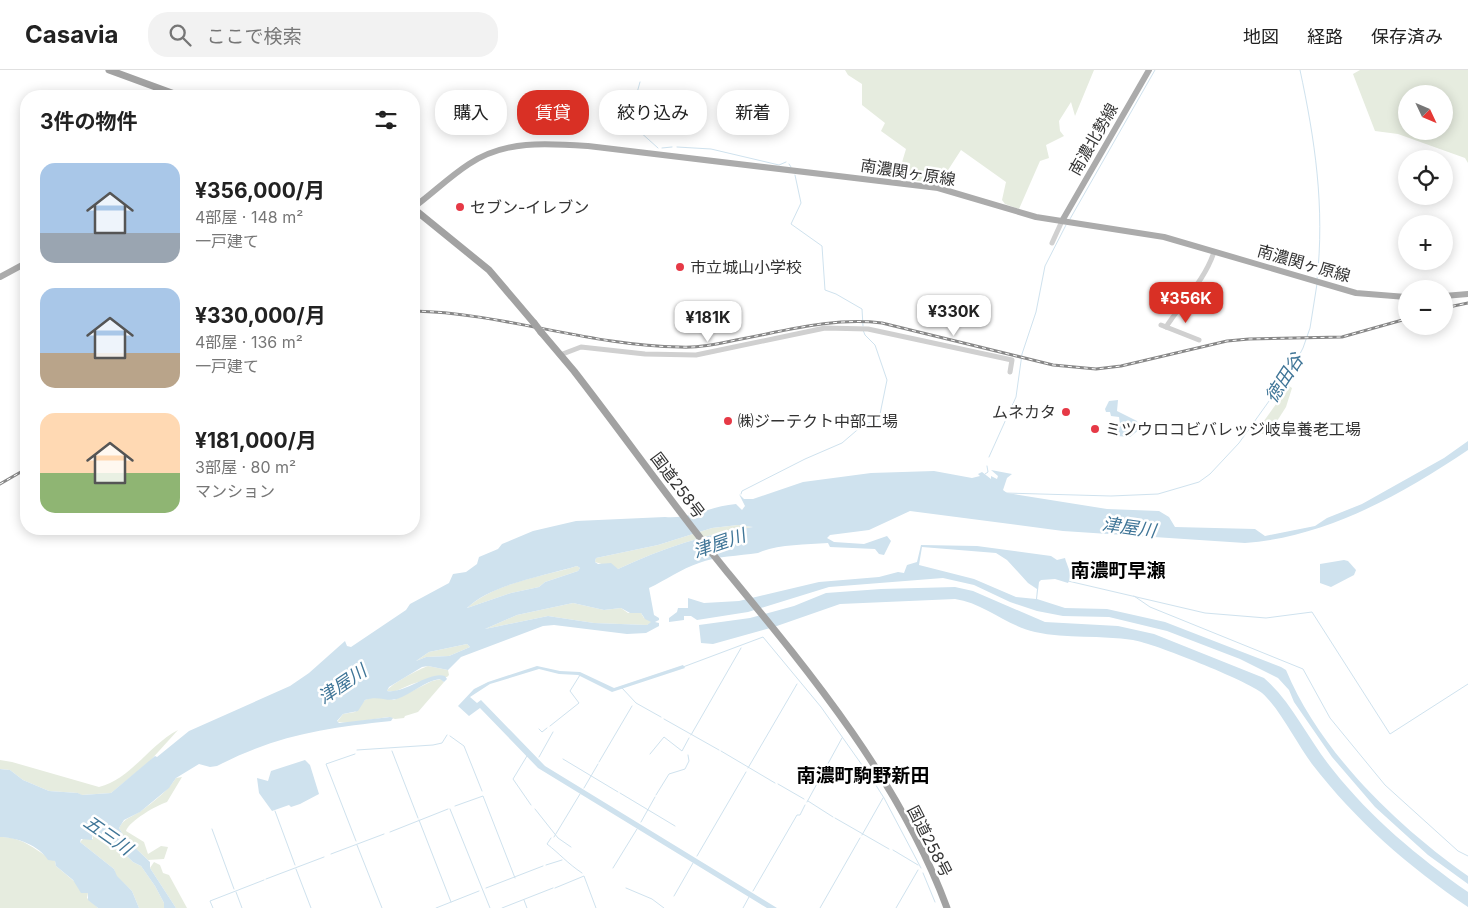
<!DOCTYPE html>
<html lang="ja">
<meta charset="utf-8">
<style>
body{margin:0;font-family:Inter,"Noto Sans JP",sans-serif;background:#f2f2f2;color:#222;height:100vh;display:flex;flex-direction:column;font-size:19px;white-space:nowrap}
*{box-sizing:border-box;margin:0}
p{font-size:16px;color:#767676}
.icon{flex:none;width:28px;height:28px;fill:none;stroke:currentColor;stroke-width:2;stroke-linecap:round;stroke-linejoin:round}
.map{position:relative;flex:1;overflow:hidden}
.drawer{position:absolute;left:20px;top:20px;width:400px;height:445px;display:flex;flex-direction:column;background:#fff;border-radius:20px;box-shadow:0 2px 12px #0003}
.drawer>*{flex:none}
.top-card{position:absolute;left:435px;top:20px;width:475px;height:45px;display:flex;gap:10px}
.needle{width:32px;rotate:134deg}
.tools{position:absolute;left:1398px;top:15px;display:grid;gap:10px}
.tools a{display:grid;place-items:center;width:55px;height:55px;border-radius:50%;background:#fff;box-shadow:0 2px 12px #0003;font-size:25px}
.price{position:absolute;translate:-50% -42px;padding:0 11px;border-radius:10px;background:#fff;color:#222;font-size:16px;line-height:32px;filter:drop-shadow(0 1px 2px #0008)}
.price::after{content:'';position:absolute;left:50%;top:30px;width:15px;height:11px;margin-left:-8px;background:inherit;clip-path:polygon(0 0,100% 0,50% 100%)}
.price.on{background:#d93025;color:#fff}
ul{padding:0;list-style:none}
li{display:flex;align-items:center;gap:15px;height:125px;padding:0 20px}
li span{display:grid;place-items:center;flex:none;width:140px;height:100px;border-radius:15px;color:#555}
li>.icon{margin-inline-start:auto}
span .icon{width:60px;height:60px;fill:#fffc;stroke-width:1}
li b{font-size:21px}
h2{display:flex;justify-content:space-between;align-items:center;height:60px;padding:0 20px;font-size:21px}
.chip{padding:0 18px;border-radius:20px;background:#fff;box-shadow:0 2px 12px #0003;font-size:18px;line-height:45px}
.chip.on{background:#d93025;color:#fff}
header{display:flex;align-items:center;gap:30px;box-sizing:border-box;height:70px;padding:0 25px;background:#fff;border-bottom:1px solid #e0e0e0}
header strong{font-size:24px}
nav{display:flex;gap:28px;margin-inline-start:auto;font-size:18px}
.search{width:350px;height:45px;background:#f2f2f2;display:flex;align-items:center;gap:12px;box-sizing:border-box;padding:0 18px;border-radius:20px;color:#767676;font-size:19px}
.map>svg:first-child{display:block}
.green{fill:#e6ecdf;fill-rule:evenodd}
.water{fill:#cfe2ee;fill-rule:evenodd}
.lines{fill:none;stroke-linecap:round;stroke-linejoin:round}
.stream{stroke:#cfe2ee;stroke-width:1}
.tertiary{stroke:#d0d0d0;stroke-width:5}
.primary{stroke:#ababab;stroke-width:6}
.trunk{stroke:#a2a2a2;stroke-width:7}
.rail-casing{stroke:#888;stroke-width:3}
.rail{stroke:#fff;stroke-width:1;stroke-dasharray:4;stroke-linecap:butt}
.trunk-bridge{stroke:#a2a2a2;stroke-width:7}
.poi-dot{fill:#e63946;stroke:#fff;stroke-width:2}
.labels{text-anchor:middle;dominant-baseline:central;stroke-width:5;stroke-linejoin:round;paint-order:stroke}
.street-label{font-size:16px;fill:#333;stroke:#fff}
.poi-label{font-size:16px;fill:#333;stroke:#fff;text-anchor:start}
.water-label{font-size:18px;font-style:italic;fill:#3f7597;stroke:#fff}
.quarter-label{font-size:19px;font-weight:bold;fill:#000;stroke:#fff}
</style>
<header>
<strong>Casavia</strong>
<div class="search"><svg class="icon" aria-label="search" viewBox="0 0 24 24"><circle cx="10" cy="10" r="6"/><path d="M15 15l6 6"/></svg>ここで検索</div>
<nav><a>地図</a><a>経路</a><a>保存済み</a></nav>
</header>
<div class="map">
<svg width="1468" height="838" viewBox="0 0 1468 838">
<rect width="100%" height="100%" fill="#fff"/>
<g class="green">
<polygon points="845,0 1094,0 1075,46 1071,32 1059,51 1060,61 1064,66 1046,75 1049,88 1040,91 1019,139 1005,134 1002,130 1006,112 961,80 941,111 915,111 900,99 906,79 881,61 885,53 862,35 862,14 848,5"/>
<path d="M1360,0H1468V93L1465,88L1398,64L1375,61L1353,4ZM1406,24H1444V61H1406Z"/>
<polygon points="1289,316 1292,318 1286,337 1268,365 1256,362"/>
<path d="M738,455L753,457C707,463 661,479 618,499L595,492L596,488L658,475L712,458Z"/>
<path d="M577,496L580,498L578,501L545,512L539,517L511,523L467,538C496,512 542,507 577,496Z"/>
<polygon points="573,533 604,540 621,538 628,543 641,543 644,548 651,550 651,553 647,555 594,553 548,546 485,559 517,545"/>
<polygon points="467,574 470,577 449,586 426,587 416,591 429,582"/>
<path d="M428,596L448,600L449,605L447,607L432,608L412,614L396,621H387C389,615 421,598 428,596Z"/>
<polygon points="441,609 444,612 418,642 405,646 404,648 395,649 388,647 349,653 337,652 343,644 355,642 365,630 376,626 394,630 432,611"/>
<path d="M178,660L149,692L111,723L81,725L78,723L49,721L23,710L10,700L0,699V690L12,692L99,717C131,709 149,675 178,660Z"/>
<path d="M182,707L167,732C157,735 129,751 126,761L144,772L148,784L161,776L168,777L164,789L148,790L125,768L119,758C124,748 132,747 141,741C153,732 168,721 176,708Z"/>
<polygon points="94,764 100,765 111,771 133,792 141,796 155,816 164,833 164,838 139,838 132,821 116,806 114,799 80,772 84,768 93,769 92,765"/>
<path d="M0,767C23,766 36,781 55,791L56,796L88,823L87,828L98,838H0Z"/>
<polygon points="154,792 160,795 163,803 169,805 187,838 176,838 150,798"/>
</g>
<g class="water">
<polygon points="1118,330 1117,341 1137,351 1140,359 1130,367 1117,366 1120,354 1119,347 1111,346 1110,342 1106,342 1105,339 1109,331"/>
<path d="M1468,371V380C1401,425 1326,467 1245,473L1063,461L910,441L869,460L830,465L827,468L834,472L864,474L887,466L891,471L884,485L879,484L875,479L830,477L828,473C804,475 777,474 758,483C739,486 716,486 699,493C681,499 666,510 649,518L654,545L659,548V550L655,552L659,553V556L646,563L627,564L554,555L543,556L461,587L448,600L428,596L422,597L389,617L387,621C405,624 429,601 445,606L447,609L444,612L440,609C424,611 412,624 397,629C387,632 378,625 365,630L358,641L343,644L337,651L339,653L390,647L393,648L391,651C325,658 277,665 217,696L210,697L199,694L176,708L169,718L140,742L124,750L119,758L125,768L150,792V798L176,838H164V833L155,816L141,796L133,792L111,771L100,765H92V770L81,769L80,772L114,799L117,806L132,821L139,838H98L88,830V823H81L73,810L56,796L55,791L48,790C40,776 16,767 0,767V699L10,700L23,710L49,721L78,723L82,725L111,723L155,686L157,687L189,661L290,616L309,603L345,571L347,576L351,577L406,540L410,534L449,513L453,504L466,502L477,494L479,487L498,479L502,474L533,461L576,451L665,447C693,449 710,436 736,434L742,440L745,436L739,424L744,429H753L803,412L871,403L934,401L972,408L980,406L978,404L982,402L991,409V406L997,409L998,406L991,400L1012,404L1007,408L1003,420L1007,423L1107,439L1159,441L1169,447L1175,457L1255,459L1265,466L1315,456L1327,448L1362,434L1444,388ZM738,455L753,457C707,463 661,479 618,499L611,493L598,494L595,492L596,488L658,475L712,458ZM577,496L580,498L578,501L545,512L539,517L511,523L467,538C491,514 545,506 577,496ZM573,533L604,540L621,538L630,543H641L645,549L651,552L647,555L594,553L548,546L485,559L517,545ZM467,574L470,577L449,586L426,587L416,591L429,582Z"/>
<path d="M921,475L977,476L1051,486L1057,490L1065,488C1067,496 1073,504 1068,513L1055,509L1041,510L1039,512L1037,529L1065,538L1107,539L1165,552L1281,597L1286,600C1320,682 1397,756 1468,806V814L1428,785L1375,737L1332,687L1294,632L1289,620L1278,608L1240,589L1167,561L1109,547L1063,546L1037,541L1010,532L974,515L943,508L829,517L748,542L697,550L691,546H684V550L669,552V548L677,542L678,538H688V528L704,533L739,531L819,512L879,507L898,502L904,503L907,495L917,492ZM922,477L996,483L1007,490L1028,513L1037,519L1036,529L1016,527L974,509L919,495Z"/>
<polygon points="1344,490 1348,491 1356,500 1354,505 1331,517 1320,513 1320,494"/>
<path d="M955,517L973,521L1045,552L1118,556L1154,564L1264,608C1292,632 1309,671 1333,700C1371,748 1418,787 1468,822V837C1409,797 1356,751 1312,694C1297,674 1280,639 1262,623C1248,611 1153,573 1133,570C1101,565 1067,569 1035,562C1007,556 984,533 955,529L840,534L774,557L713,574L701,573L699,555L750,548L794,536L826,523L881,519Z"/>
<polygon points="683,595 685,598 612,622 578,605 559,604 539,599 490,614 470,627 477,633 481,630 545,696 777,838 767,838 538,698 480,638 469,646 458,636 474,619 488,612 537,596 560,601 580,602 614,618"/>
<polygon points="305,690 310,695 319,724 300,734 291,737 289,735 272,741 259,723 257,708 268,711 271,701"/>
</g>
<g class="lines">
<g class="stream">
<path d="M1300,0C1315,70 1325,137 1317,210"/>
<polyline points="627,46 635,30 640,12"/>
<polyline points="629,52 658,78"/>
<polyline points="677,77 711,79 779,95 786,92"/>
<polyline points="662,78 672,77"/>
<polyline points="789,94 791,97"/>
<polyline points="795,105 801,133 791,154 822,176 825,220 836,224 862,239 863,256"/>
<polyline points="1070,149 1155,0"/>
<polyline points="989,387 1016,327 1022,284 1036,242 1045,196 1066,155"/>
<polyline points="985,404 988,402 987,396"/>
<polyline points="1005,423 1111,426 1158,424 1199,412 1210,404 1239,373 1292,299 1303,278 1310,258 1317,214"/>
<polyline points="741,424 742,421 805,389 842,373 863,355 879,349 887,310 875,275 865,265 863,260"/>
<polyline points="1068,511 1205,543 1266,548 1312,542 1390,664 1468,614"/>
<polyline points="1134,526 1150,537 1303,599 1330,648 1385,715 1458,781 1468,786"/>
<polyline points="683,597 763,567 821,637 862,695"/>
<polyline points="622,618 636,633 661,647"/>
<polyline points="664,649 719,680"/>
<polyline points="550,656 579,633 570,621 580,605"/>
<polyline points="539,659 542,662 547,658"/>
<polyline points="691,665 741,578"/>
<polyline points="450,666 464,676 482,721"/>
<polyline points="357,680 433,675 442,673 447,665"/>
<polyline points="392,681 418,748"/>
<polyline points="721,681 775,713"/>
<polyline points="355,684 326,694 356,771"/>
<polyline points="650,684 664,667 682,681 689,668"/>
<polyline points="527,686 513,709 531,735"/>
<polyline points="539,687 553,662"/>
<polyline points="563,689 618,722"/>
<polyline points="599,692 632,636"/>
<polyline points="748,698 797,614"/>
<polyline points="865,698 884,728 921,798"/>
<polyline points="778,714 804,729"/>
<polyline points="584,718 598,694"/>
<polyline points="620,723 675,756"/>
<polyline points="656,725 669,704 685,699 689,691 688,685"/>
<polyline points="808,731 833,747"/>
<polyline points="807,732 842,668"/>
<polyline points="455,736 483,726 515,808"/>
<polyline points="450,739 490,838"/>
<polyline points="535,739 558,768 571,777"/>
<polyline points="275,741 295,795"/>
<polyline points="835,748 889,779"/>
<polyline points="419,750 451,832"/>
<polyline points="641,752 655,727"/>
<polyline points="212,759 234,819"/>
<polyline points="390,762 448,739"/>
<polyline points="862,765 883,728"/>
<polyline points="554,767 580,724"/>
<path d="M551,768L547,774C560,784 567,793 582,803"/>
<polyline points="357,775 382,838"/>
<polyline points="893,780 918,795"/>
<polyline points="331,784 384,764"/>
<polyline points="697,786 746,702"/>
<polyline points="546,795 562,790"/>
<polyline points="613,798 637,759"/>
<polyline points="296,799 311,838"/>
<polyline points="923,803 935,832"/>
<polyline points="266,809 324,787"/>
<polyline points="486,818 543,796"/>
<polyline points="555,818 584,806 596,838"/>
<polyline points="626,818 652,829 664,838"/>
<polyline points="753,821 797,745 800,745 805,735"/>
<polyline points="236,822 242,838"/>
<polyline points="674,826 693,793"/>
<polyline points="524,830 527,838"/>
<polyline points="213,838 210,831 264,810"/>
<polyline points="436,838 479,821"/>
<polyline points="502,838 553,818"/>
<polyline points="743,838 749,827"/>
<polyline points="820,838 860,768"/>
<polyline points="896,838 918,800"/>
</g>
<g class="tertiary">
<polyline points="1052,173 1062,151"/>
<polyline points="1161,255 1199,270"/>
<path d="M1166,257C1182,232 1205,210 1214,182"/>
<polyline points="560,285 581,277 645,284 696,285 825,258 868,259 1012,290 1010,302"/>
</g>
<g class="primary">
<path d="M414,137C433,123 449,107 469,94C505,70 546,73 588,76L938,118L1036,147L1164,167L1356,223L1406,227"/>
<polyline points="1062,151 1149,0"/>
<polyline points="0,207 26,193"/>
<polyline points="1444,226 1468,224"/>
</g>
<g class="trunk">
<polyline points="109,0 180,26"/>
<polyline points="414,139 489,200 534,253"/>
<path d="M541,262L574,301C626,368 675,438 728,503C812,605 901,713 947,838"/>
</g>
<g class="rail-casing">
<g id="rail">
<polyline points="1444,238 1468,233"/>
<path d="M414,241C503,243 590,276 680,277C699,278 717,274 736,270C785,261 832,247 882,253L1053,295L1096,299L1121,296L1227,271L1249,269L1342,267L1406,249"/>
<polyline points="0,414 26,399"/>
</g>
</g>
<use href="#rail" class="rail"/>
<polyline class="trunk-bridge" points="534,253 541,262"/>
</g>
<g class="poi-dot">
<circle cx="460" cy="137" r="5"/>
<circle cx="680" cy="197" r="5"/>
<circle cx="1066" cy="342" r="5"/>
<circle cx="728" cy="351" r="5"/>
<circle cx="1095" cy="359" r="5"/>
</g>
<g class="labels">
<g class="street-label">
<text transform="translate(1093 69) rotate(-60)">南濃北勢線</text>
<text transform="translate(908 102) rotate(9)">南濃関ヶ原線</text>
<text transform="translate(1304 193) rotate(16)">南濃関ヶ原線</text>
<text transform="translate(678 415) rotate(53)">国道258号</text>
<text transform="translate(930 771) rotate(63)">国道258号</text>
</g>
<g class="poi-label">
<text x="470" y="137">セブン-イレブン</text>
<text x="690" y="197">市立城山小学校</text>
<text x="1056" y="342" text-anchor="end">ムネカタ</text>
<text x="738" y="351">㈱ジーテクト中部工場</text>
<text x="1105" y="359">ミツウロコビバレッジ岐阜養老工場</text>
</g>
<g class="water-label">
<text transform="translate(1284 308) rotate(-57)">徳田谷</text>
<text transform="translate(1129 457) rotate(8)">津屋川</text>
<text transform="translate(719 473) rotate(-19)">津屋川</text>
<text transform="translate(342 614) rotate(-34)">津屋川</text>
<text transform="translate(108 765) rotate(35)">五三川</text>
</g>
<g class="quarter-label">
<text x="1118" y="500">南濃町早瀬</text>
<text x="863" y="705">南濃町駒野新田</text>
</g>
</g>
</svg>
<div class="tools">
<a><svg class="needle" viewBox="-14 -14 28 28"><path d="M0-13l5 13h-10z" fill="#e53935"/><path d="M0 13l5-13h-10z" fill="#767676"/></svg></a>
<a><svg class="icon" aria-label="locate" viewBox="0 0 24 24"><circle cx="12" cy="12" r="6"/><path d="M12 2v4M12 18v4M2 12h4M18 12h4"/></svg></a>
<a>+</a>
<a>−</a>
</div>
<b class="price on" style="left:1186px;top:254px">¥356K</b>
<b class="price" style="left:954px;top:267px">¥330K</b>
<b class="price" style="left:708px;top:273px">¥181K</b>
<div class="top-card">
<a class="chip">購入</a>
<a class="chip on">賃貸</a>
<a class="chip">絞り込み</a>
<a class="chip">新着</a>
</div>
<section class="drawer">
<h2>3件の物件<svg class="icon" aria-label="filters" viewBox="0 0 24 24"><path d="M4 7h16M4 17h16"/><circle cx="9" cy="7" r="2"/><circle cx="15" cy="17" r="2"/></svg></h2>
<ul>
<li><span style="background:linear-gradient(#a9c7e8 70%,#9aa5b1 0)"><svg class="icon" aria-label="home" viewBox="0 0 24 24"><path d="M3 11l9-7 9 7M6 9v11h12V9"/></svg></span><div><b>¥356,000/月</b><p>4部屋 · 148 m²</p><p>一戸建て</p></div></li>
<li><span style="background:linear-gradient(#a9c7e8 65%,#b9a48a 0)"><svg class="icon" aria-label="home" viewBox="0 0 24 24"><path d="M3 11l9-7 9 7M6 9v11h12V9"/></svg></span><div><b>¥330,000/月</b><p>4部屋 · 136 m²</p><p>一戸建て</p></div></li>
<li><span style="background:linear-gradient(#ffd9b3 60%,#8fb573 0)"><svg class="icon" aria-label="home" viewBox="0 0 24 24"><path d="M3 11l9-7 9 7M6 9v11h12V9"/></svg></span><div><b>¥181,000/月</b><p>3部屋 · 80 m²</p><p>マンション</p></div></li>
</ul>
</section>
</div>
